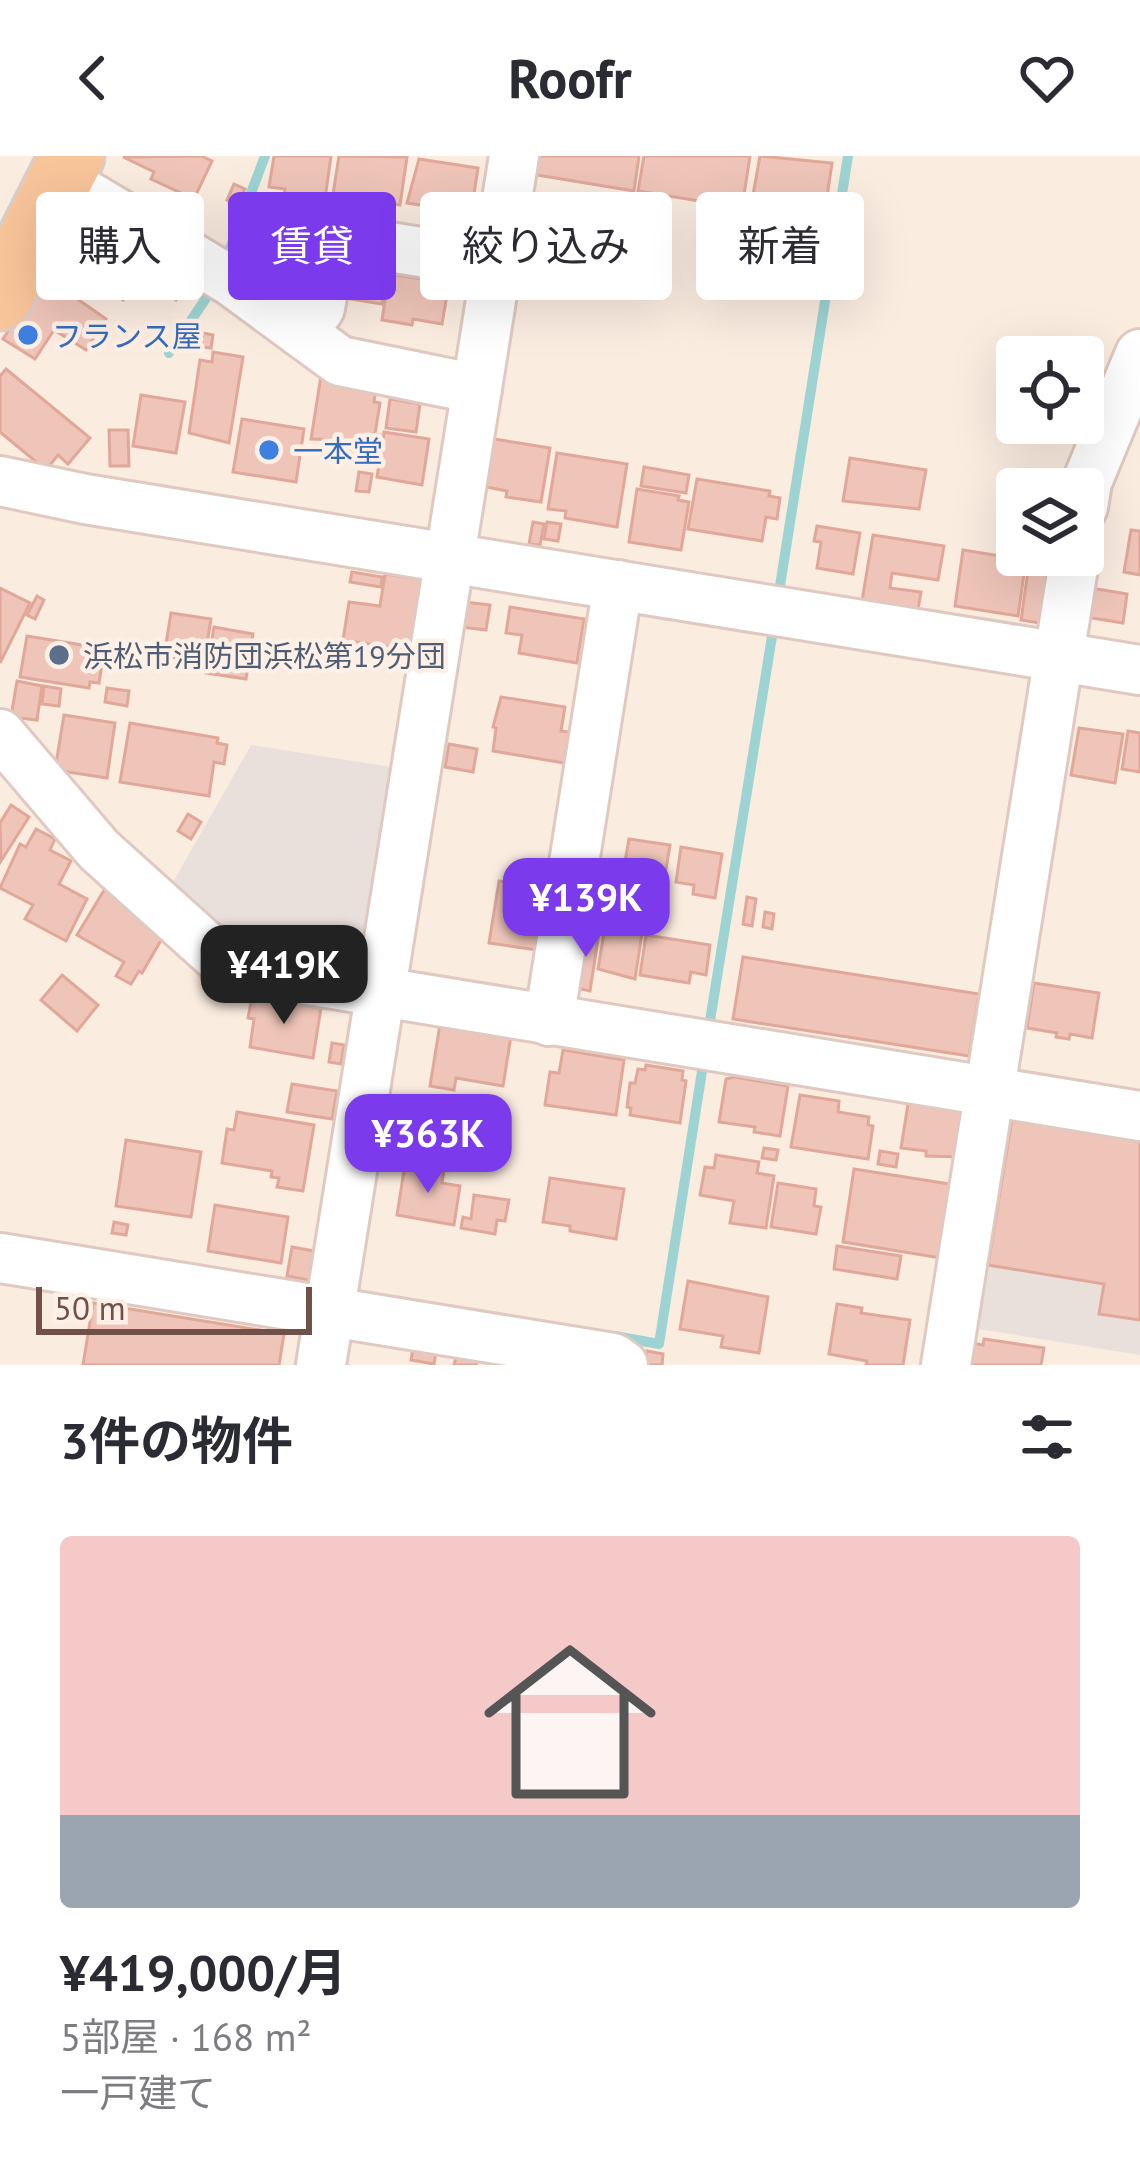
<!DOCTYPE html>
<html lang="ja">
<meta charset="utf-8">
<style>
body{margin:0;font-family:"PT Sans","Noto Sans JP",sans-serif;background:#f7f7f7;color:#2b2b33;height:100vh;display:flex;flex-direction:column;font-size:45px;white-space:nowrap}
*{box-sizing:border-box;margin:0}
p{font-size:39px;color:#7c7c81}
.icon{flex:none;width:66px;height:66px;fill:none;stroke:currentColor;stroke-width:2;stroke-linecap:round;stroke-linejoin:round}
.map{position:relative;height:1209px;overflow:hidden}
.sheet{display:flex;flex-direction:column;background:#fff;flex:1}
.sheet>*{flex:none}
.banner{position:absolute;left:36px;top:36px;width:1068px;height:108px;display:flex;gap:24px}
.buttons{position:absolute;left:996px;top:180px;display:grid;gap:24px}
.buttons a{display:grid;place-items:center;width:108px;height:108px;border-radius:12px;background:#fff;box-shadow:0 12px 48px #0002;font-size:60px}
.scale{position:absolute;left:36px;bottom:30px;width:276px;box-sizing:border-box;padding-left:12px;border:6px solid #705049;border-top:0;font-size:33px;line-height:42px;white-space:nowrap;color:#705049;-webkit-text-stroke:9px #fef0e6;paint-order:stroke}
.price{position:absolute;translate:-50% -102px;padding:0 27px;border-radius:24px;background:#7c3aed;color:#fff;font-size:39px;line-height:78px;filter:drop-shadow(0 3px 6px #0008)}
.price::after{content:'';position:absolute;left:50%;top:72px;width:36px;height:27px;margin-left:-18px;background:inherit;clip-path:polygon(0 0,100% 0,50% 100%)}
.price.current{background:#222;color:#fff}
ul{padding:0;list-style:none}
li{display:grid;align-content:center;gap:24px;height:636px;padding:0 60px}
li span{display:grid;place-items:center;height:372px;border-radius:12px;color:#555}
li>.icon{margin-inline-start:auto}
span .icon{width:216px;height:216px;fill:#fffc;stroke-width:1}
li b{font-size:51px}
h2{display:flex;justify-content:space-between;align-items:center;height:144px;padding:0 60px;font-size:51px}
.tag{padding:0 42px;border-radius:12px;background:#fff;box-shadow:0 12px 48px #0002;font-size:42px;line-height:108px}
.tag.current{background:#7c3aed;color:#fff}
header{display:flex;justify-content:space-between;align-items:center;height:156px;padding:0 60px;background:#fff;font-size:54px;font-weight:800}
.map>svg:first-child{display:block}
.industrial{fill:#e9e0dc}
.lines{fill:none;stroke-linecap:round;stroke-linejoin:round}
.stream{stroke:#9dd4d3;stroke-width:10}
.building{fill:#efc5b9;stroke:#e1a89a;stroke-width:3}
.minor-casing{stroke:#e0c9c0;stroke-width:54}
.major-casing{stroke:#d7cecc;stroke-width:69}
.minor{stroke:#fff;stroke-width:48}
.major{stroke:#f8c49a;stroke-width:63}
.shop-dot{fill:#3f7fe0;stroke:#fef0e6;stroke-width:4.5}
.service-dot{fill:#5c6f8a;stroke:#fef0e6;stroke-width:4.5}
.labels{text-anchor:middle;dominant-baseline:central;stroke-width:9;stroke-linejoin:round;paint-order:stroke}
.shop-label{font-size:30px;fill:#366cbe;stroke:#fef0e6;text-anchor:start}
.service-label{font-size:30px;fill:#4e5e75;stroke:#fef0e6;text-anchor:start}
</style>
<header><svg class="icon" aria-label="back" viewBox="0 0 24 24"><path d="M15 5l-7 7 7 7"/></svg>Roofr<svg class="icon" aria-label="heart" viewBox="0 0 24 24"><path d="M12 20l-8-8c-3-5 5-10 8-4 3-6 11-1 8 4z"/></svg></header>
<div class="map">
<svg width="1140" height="1209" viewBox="0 0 1140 1209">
<rect width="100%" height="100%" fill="#fbece0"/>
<g class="industrial">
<polygon points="251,589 391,611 359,811 241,792 169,733"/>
<polygon points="1000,955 1140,977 1140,1199 966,1171"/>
</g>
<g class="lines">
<g class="stream">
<polyline points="225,106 265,0"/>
<polyline points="169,197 215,129"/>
<polyline points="779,436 848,0"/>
<polyline points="709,871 773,474"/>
<polyline points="615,1180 659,1188 703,909"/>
</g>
</g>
<g class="building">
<polygon points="201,0 212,5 194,43 151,23 154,16 123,1"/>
<polygon points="274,0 331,0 325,43 284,41 285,33 269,31"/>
<polygon points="339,0 407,1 400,49 333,38"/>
<polygon points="534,0 639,0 634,35 531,18"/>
<polygon points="644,0 750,0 742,52 638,35"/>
<polygon points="760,0 832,7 824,61 751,50"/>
<polygon points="419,3 478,12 471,57 407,47"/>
<polygon points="234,28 245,33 237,49 227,44"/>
<polygon points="334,43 345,44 341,68 331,66"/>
<polygon points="80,44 156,88 123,144 63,107 72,93 56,83"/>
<polygon points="170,99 193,113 176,144 152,130"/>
<polygon points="338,107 388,113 382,148 332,140"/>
<polygon points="389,118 449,127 442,168 413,163 412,169 382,164"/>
<polygon points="43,119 106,163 86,194 54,174 35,203 3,183"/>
<polygon points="203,177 213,179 211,192 201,191"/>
<polygon points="213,196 243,201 229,287 189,277 200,204 212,206"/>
<polygon points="6,213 90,282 68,308 58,299 46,314 0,276 0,220"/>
<polygon points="321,220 376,233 374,246 380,247 375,278 380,279 377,295 372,294 371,302 341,297 343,284 311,283"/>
<polygon points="141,239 185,246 176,297 133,290"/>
<polygon points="390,243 420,248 416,276 386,272"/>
<polygon points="242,263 304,273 296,326 233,316"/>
<polygon points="109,274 128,274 129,310 110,310"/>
<polygon points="384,276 429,283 422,329 377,321"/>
<polygon points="488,282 550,292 541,346 506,341 507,335 481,330"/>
<polygon points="557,297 627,308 617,371 565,362 566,355 548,353"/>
<polygon points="850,302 926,314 919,353 843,345"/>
<polygon points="644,311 689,319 686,337 641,330"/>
<polygon points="359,316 372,318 369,336 356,335"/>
<polygon points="697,323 770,335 769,340 780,342 777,363 766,361 762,385 688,373"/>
<polygon points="637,333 679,340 678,344 689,346 681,394 629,386"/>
<polygon points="533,366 544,368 540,389 529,388"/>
<polygon points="547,366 561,368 558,385 544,383"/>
<polygon points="817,370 860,377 853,418 817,412 821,386 814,385"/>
<polygon points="1131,374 1140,375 1140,419 1124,416"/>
<polygon points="873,379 944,390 938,424 892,417 890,432 921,436 918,453 862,445"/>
<polygon points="963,394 1026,404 1018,460 955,450"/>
<polygon points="1029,408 1055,412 1046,468 1021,464"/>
<polygon points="352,416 382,421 381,431 350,426"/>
<polygon points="385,418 421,423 410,494 343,484 349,446 380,450"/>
<polygon points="0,432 30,447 0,507"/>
<polygon points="1091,432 1127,438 1123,467 1086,461"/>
<polygon points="37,440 44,444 35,463 27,459"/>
<polygon points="465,446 490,449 486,474 461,471"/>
<polygon points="510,451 584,463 577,507 519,497 522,479 506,477"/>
<polygon points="171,457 211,463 204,506 164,500"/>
<polygon points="214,471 253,478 246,523 206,517"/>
<polygon points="27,480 95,491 93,507 102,508 99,527 90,526 89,532 20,521"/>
<polygon points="17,525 42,530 37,564 11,561"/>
<polygon points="44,530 61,533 59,550 42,548"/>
<polygon points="107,532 129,535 127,550 105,546"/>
<polygon points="501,541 565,551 561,575 569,576 564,607 493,595 496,572 493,571"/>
<polygon points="64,559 115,567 107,622 55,614"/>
<polygon points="130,567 218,582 217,587 227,589 224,608 214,606 209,640 120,626"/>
<polygon points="1079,572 1123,578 1115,627 1071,619"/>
<polygon points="1128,575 1140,577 1140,616 1122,613"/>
<polygon points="449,588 477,593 473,616 445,611"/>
<polygon points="11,649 29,661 1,705 0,667"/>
<polygon points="188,658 201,666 191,683 178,675"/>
<polygon points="36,673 55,683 50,694 71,705 59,728 87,743 66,785 25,763 33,749 0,732 20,688 26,691"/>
<polygon points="629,683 670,689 663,732 640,728 641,720 623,717"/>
<polygon points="681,691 722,698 715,742 693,738 694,729 676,726"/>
<polygon points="499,725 550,733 550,796 489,787"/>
<polygon points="106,731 167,774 142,817 139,815 131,828 116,820 124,806 77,779"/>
<polygon points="747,741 756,743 752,770 743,768"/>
<polygon points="765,756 774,758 772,773 763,771"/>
<polygon points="605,771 642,777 635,823 598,813"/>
<polygon points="581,774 599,777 590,835 572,831"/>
<polygon points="646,779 710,789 706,819 691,816 689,827 640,819"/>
<polygon points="743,801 979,838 969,900 733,863"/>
<polygon points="62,819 98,849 77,875 41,844"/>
<polygon points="1034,827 1099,837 1092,882 1070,878 1069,883 1056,881 1057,877 1027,872"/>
<polygon points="252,841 321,852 313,902 250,891 254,863 248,862"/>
<polygon points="441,862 511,880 503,930 456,922 454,934 430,930"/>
<polygon points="332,887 344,889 341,908 329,906"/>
<polygon points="563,894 624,904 616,959 545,949 550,916 559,917"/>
<polygon points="646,909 683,915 682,924 686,925 680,967 630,959 631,952 627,951 630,927 635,927 638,913 645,914"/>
<polygon points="734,921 788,930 780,980 754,976 755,971 719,966 726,923"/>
<polygon points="292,928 337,935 332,963 287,956"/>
<polygon points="800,939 839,945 838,956 869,961 868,969 873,970 868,1003 791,991"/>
<polygon points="909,942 969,952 961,1001 926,1000 926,995 901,992"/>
<polygon points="237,956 314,969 303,1035 277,1031 279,1022 271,1021 272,1015 222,1007 227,973 234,974"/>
<polygon points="1012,963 1140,984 1140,1164 1099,1158 1104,1128 988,1109"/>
<polygon points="126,984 201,996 191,1061 116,1050"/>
<polygon points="764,992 778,994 776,1004 762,1002"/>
<polygon points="880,995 898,998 896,1011 878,1008"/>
<polygon points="716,999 759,1006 757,1017 774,1020 766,1072 730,1067 734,1045 700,1039 705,1011 714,1012"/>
<polygon points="405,1008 444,1014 442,1027 460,1030 454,1069 397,1059"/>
<polygon points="854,1013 956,1029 941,1102 843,1086"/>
<polygon points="550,1022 624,1033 616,1083 570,1075 570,1070 543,1066"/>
<polygon points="778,1027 816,1033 814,1050 821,1051 816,1078 771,1071"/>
<polygon points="474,1039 509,1044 505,1065 497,1064 495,1078 461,1072 463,1061 471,1063"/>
<polygon points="215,1049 288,1061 281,1107 208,1095"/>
<polygon points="114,1066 128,1069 126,1079 112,1077"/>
<polygon points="837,1090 901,1100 897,1123 834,1113"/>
<polygon points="292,1091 314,1095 309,1124 287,1120"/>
<polygon points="688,1125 768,1141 759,1197 721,1191 723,1180 680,1173"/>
<polygon points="93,1147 284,1178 279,1209 83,1209"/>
<polygon points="837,1148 862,1152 861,1157 910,1164 903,1209 866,1209 867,1205 829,1198"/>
<polygon points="984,1183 1044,1192 1041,1209 964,1209 967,1186 983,1189"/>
<polygon points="414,1186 437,1189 434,1208 411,1204"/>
<polygon points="647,1195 663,1198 662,1209 645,1209"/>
<polygon points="457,1197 478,1201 476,1209 454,1209"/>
</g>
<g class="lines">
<g class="minor-casing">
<g id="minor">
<polyline points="60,23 231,125 340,205 477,233"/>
<polyline points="302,177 320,152 332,82 497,108"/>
<polyline points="0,325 85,343 1140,514"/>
<polyline points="1083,351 1087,326 1140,198"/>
<polyline points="0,578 99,694 229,811 1140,960"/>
<polyline points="549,865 618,429"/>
<polyline points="0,1102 613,1202 623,1209"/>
<polyline points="321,1209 514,0"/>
<polyline points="946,1209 1075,399"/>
</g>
</g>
<g class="major-casing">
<polyline id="major" points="0,142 72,0"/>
</g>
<use href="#minor" class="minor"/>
<use href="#major" class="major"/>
</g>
<g class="shop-dot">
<circle cx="28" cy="179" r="12"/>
<circle cx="269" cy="294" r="12"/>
</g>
<circle class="service-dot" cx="59" cy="499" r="12"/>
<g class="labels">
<g class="shop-label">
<text x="52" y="179">フランス屋</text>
<text x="293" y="294">一本堂</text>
</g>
<g class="service-label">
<text x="83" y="499">浜松市消防団浜松第19分団</text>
</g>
</g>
</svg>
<div class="buttons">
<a><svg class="icon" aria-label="locate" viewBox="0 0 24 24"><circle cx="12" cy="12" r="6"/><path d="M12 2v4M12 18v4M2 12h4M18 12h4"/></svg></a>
<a><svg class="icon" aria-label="layers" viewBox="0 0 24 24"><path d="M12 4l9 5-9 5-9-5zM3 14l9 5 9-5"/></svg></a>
</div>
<div class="scale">50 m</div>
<b class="price" style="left:586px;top:804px">¥139K</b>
<b class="price current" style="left:284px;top:871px">¥419K</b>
<b class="price" style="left:428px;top:1040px">¥363K</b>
<div class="banner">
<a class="tag">購入</a>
<a class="tag current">賃貸</a>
<a class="tag">絞り込み</a>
<a class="tag">新着</a>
</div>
</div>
<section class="sheet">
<h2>3件の物件<svg class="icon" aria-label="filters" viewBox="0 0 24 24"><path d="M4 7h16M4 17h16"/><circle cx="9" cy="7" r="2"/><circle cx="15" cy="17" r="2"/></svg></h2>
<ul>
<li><span style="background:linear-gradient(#f6c9c9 75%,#9aa5b1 0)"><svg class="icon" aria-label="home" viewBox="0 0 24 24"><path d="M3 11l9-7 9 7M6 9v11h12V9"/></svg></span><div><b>¥419,000/月</b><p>5部屋 · 168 m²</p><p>一戸建て</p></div></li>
</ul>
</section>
